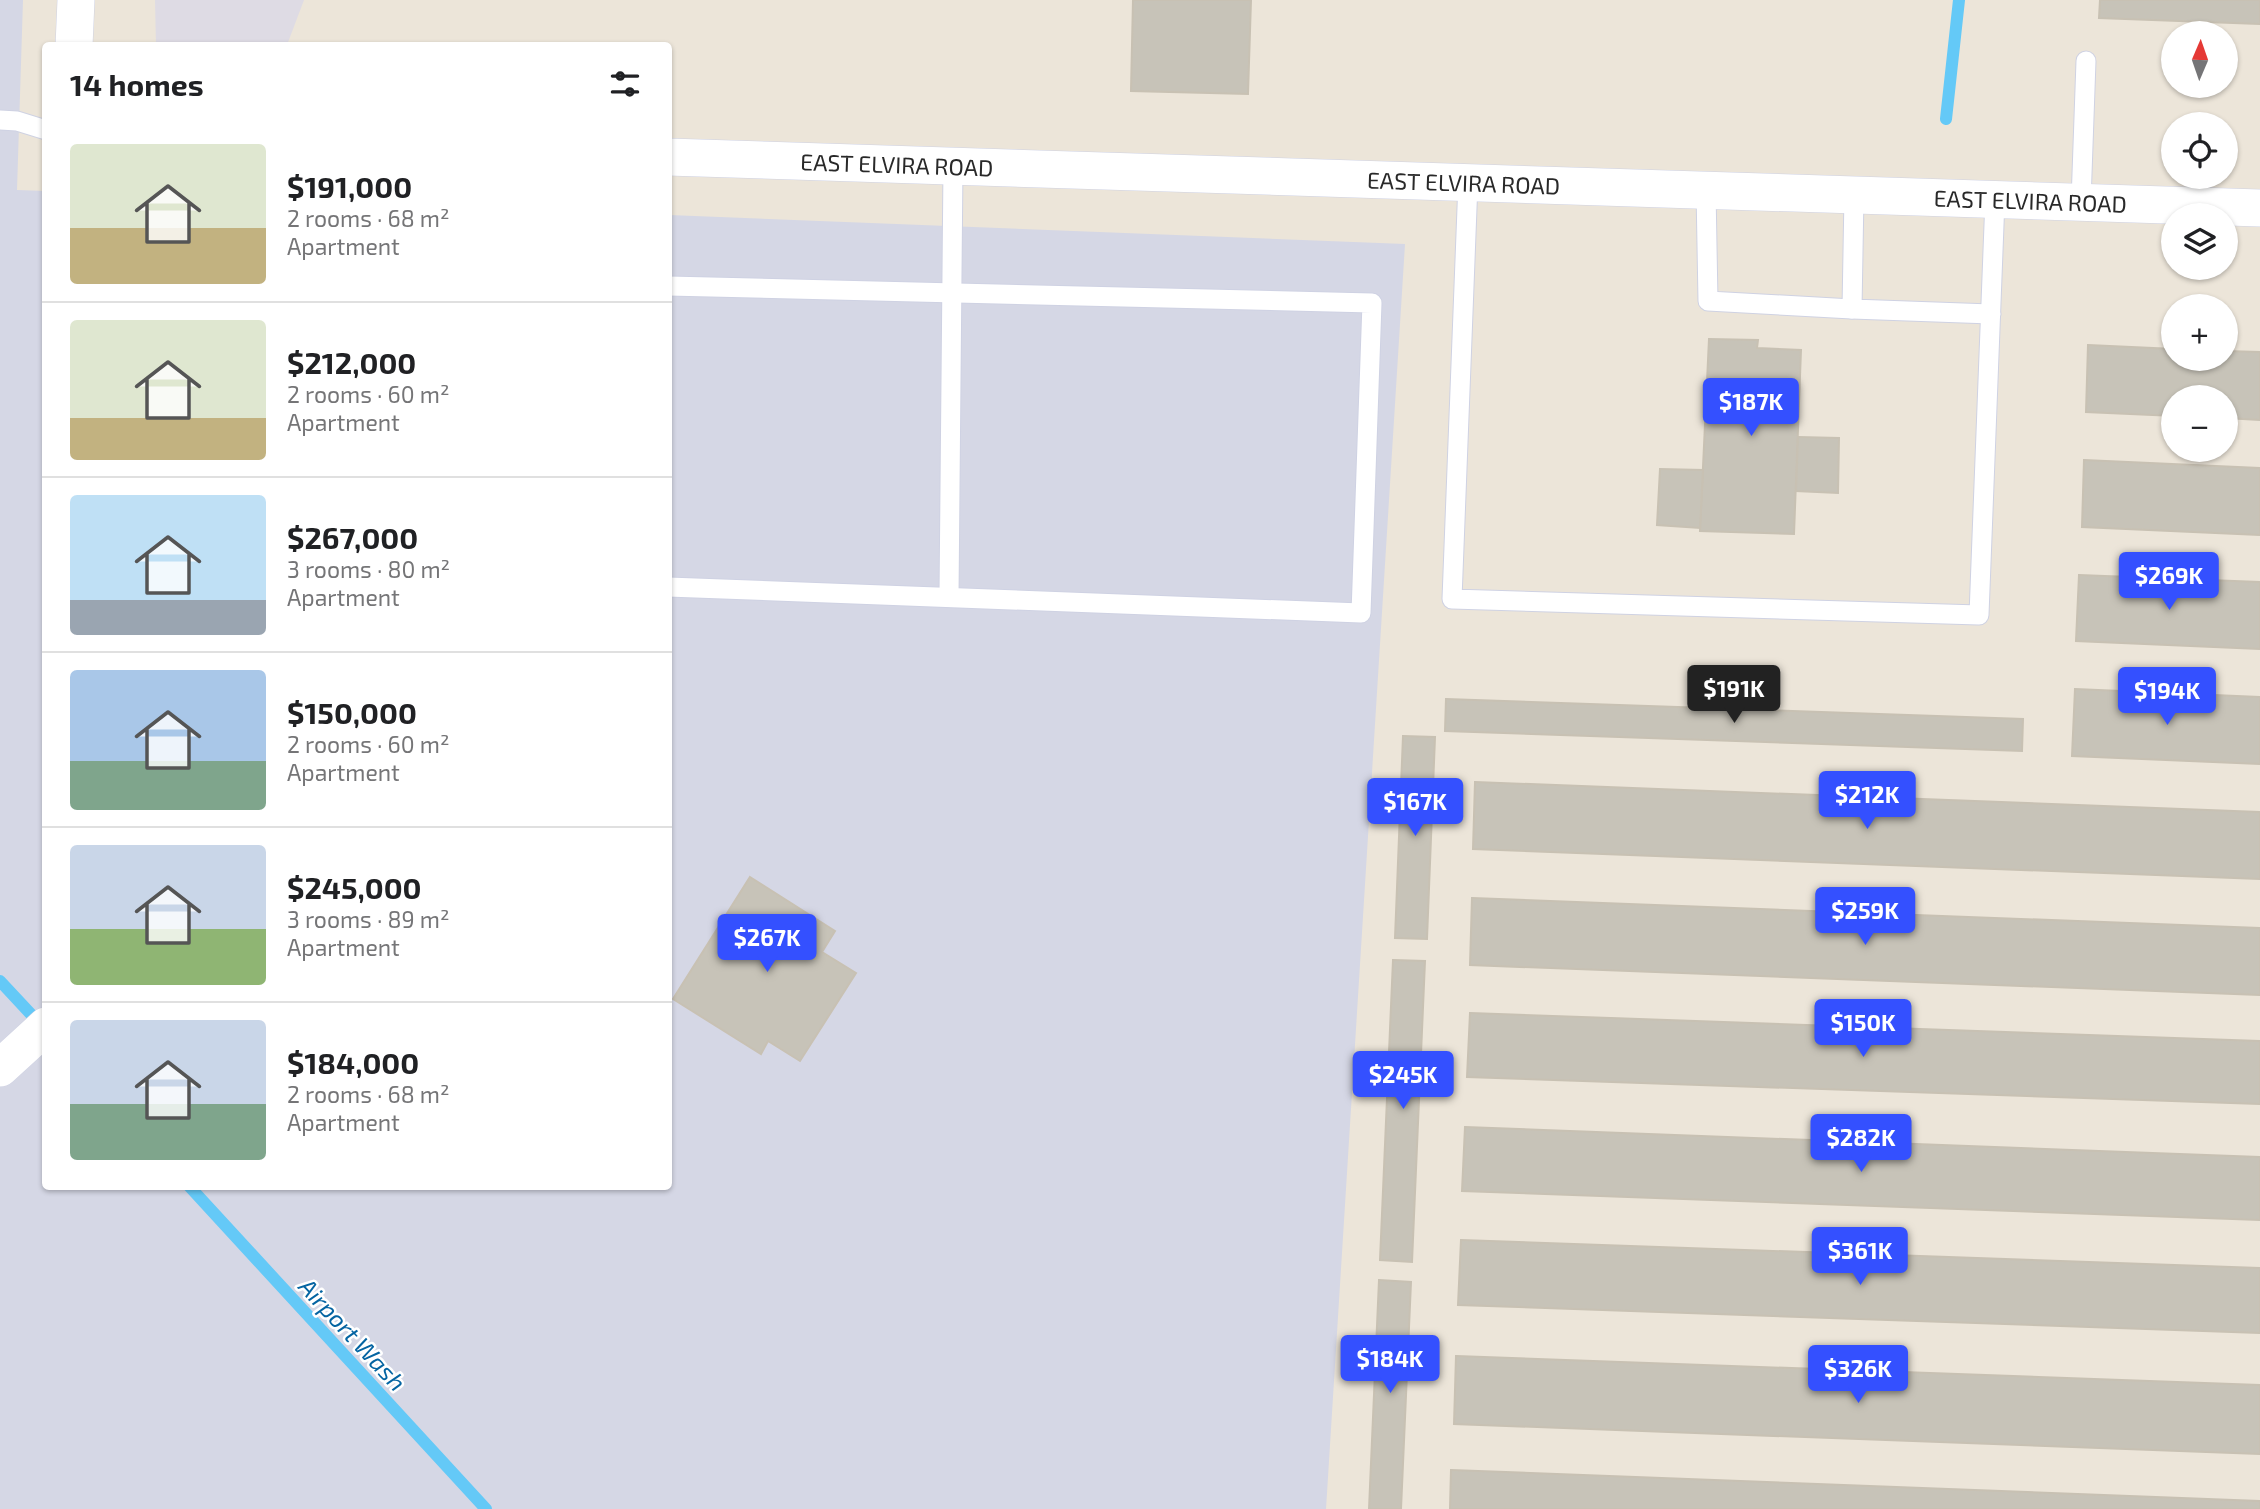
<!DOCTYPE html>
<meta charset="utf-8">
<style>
body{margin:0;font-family:"Exo 2",sans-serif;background:#f2f2f2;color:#202124;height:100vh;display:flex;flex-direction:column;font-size:26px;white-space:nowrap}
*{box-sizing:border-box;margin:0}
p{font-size:23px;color:#757577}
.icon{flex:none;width:38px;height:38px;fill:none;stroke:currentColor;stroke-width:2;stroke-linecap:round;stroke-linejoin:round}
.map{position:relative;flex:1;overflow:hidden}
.details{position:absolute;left:42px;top:42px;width:630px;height:1148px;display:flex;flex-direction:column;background:#fff;border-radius:7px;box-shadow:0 2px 5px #0004}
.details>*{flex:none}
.needle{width:46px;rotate:2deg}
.tools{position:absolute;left:2161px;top:21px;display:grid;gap:14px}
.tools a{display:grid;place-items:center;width:77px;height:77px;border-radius:50%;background:#fff;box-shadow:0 2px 5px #0004;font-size:35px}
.price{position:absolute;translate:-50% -60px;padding:0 16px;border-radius:7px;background:#3450ff;color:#fff;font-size:23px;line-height:46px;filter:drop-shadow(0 2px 4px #0008)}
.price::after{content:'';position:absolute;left:50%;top:42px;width:21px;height:16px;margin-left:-10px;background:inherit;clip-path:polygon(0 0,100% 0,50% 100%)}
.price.on{background:#222;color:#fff}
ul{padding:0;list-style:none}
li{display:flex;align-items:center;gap:21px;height:175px;padding:0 28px}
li+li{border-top:2px solid #e0e0e0}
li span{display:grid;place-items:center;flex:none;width:196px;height:140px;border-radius:7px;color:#555}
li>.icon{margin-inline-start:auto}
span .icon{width:84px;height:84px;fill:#fffc;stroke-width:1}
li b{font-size:30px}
h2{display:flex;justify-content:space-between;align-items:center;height:84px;padding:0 28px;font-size:30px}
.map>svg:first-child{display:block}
.industrial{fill:#dedbe4}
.airport{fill:#d5d7e5}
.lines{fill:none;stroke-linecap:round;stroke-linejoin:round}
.stream{stroke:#64c9f7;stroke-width:12}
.building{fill:#c7c3b8;stroke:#c8c1b3;stroke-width:2}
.lane-casing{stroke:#cfd2e3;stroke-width:21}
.street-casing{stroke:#cfd2e3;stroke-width:38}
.lane{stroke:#fff;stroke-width:19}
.street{stroke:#fff;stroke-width:37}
.labels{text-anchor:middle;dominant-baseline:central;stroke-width:5;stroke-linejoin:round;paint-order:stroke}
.street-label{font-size:23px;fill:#292929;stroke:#fff}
.water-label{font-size:24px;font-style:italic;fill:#0464a2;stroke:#fff}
</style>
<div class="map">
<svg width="2260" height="1509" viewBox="0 0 2260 1509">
<rect width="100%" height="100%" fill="#ece5d9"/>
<polygon class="industrial" points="155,0 304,0 287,45 156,46"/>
<polygon class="airport" points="0,0 23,0 17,190 46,191 46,1186 668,1186 669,215 1405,244 1326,1509 0,1509"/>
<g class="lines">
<g class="stream">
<polyline points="1946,119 1959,0"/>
<polyline points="0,981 41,1025"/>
<polyline points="189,1186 486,1509"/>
</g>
</g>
<g class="building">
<polygon points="1133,0 1251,0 1248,94 1131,91"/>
<polygon points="2100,0 2260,0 2260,24 2099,18"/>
<polygon points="1709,339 1758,340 1757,348 1801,350 1794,534 1700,531"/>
<polygon points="2088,345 2174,349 2174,359 2226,359 2226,351 2260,352 2260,420 2226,418 2226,397 2174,397 2174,416 2086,412"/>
<polygon points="1798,437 1839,438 1838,493 1796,491"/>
<polygon points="2084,460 2260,468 2260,535 2082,527"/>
<polygon points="1660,469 1703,470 1700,528 1657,525"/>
<polygon points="2079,575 2260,582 2260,649 2076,641"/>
<polygon points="2075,689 2260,697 2260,764 2072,756"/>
<polygon points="1446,699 2023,719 2022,751 1445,731"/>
<polygon points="1403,736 1435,737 1427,939 1395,938"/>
<polygon points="1475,782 2260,812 2260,879 1473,849"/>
<polygon points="750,877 835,931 822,952 856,973 800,1061 768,1041 761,1054 673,999"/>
<polygon points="1472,898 2260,928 2260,995 1470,965"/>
<polygon points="1393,960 1425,961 1412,1262 1380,1260"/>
<polygon points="1470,1013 2260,1041 2260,1104 1467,1077"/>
<polygon points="1465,1127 2260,1157 2260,1220 1462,1191"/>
<polygon points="1461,1240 2260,1268 2260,1333 1458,1305"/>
<polygon points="1379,1280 1411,1282 1401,1509 1369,1509"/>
<polygon points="1456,1356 2260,1385 2260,1454 1454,1424"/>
<polygon points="1451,1470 2260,1501 2260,1509 1450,1509"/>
</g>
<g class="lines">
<g class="lane-casing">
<g id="lane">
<polyline points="0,120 17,121 46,130"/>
<polyline points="1468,182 1452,599 1979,615 1995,199"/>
<polyline points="1706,190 1708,301 1852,309"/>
<polyline points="1854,195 1852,309 1991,314"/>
<polyline points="2081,202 2086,61"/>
<polyline points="668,286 1372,303 1361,613 668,587"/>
<polyline points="949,596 953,166"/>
</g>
</g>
<g class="street-casing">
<g id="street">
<polyline points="74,46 76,0"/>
<path id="s1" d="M668,157L2260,208"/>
<polyline points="0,1068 46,1026"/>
</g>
</g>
<use href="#lane" class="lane"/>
<use href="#street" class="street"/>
</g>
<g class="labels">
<g class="street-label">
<text stroke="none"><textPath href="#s1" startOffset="229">EAST ELVIRA ROAD</textPath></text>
<text stroke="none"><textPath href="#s1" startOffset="796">EAST ELVIRA ROAD</textPath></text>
<text stroke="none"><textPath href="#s1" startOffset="1363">EAST ELVIRA ROAD</textPath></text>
</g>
<g class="water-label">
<text transform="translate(353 1334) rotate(47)">Airport Wash</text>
</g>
</g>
</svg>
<div class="tools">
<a><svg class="needle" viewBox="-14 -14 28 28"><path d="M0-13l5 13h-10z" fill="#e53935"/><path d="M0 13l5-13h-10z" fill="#757577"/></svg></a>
<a><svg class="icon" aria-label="locate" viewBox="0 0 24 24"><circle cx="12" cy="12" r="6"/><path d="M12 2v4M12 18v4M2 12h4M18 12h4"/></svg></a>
<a><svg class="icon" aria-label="layers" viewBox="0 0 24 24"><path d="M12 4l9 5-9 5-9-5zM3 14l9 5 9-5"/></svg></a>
<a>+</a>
<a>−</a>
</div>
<b class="price" style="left:1751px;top:438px">$187K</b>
<b class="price" style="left:2169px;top:612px">$269K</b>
<b class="price on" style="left:1734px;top:725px">$191K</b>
<b class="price" style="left:2167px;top:727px">$194K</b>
<b class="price" style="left:1867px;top:831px">$212K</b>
<b class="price" style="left:1415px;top:838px">$167K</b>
<b class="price" style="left:1865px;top:947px">$259K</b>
<b class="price" style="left:767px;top:974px">$267K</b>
<b class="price" style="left:1863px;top:1059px">$150K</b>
<b class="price" style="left:1403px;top:1111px">$245K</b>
<b class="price" style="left:1861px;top:1174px">$282K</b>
<b class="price" style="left:1860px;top:1287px">$361K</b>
<b class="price" style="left:1390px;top:1395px">$184K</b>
<b class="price" style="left:1858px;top:1405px">$326K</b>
<section class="details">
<h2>14 homes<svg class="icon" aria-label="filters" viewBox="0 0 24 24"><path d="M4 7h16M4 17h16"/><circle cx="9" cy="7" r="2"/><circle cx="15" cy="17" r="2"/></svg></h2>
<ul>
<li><span style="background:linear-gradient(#dfe7d0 60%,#c2b280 0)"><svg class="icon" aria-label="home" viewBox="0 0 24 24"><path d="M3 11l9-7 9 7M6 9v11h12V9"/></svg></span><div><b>$191,000</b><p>2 rooms · 68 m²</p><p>Apartment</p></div></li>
<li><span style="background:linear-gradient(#dfe7d0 70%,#c2b280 0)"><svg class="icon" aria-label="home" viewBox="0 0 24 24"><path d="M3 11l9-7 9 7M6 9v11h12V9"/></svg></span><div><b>$212,000</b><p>2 rooms · 60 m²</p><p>Apartment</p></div></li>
<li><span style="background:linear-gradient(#bfe0f5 75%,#9aa5b1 0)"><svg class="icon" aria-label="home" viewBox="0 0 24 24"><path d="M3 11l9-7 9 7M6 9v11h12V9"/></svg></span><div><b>$267,000</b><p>3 rooms · 80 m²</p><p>Apartment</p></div></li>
<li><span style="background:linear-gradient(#a9c7e8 65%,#7fa58c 0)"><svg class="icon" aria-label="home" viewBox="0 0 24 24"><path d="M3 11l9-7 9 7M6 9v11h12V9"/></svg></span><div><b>$150,000</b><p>2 rooms · 60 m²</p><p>Apartment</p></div></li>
<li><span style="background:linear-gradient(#c9d6e8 60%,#8fb573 0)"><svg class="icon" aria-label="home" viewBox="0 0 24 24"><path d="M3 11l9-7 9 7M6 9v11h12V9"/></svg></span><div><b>$245,000</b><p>3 rooms · 89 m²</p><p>Apartment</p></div></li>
<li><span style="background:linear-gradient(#c9d6e8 60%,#7fa58c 0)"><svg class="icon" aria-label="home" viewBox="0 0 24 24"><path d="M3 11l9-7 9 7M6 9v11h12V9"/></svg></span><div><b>$184,000</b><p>2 rooms · 68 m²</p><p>Apartment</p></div></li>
</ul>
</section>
</div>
